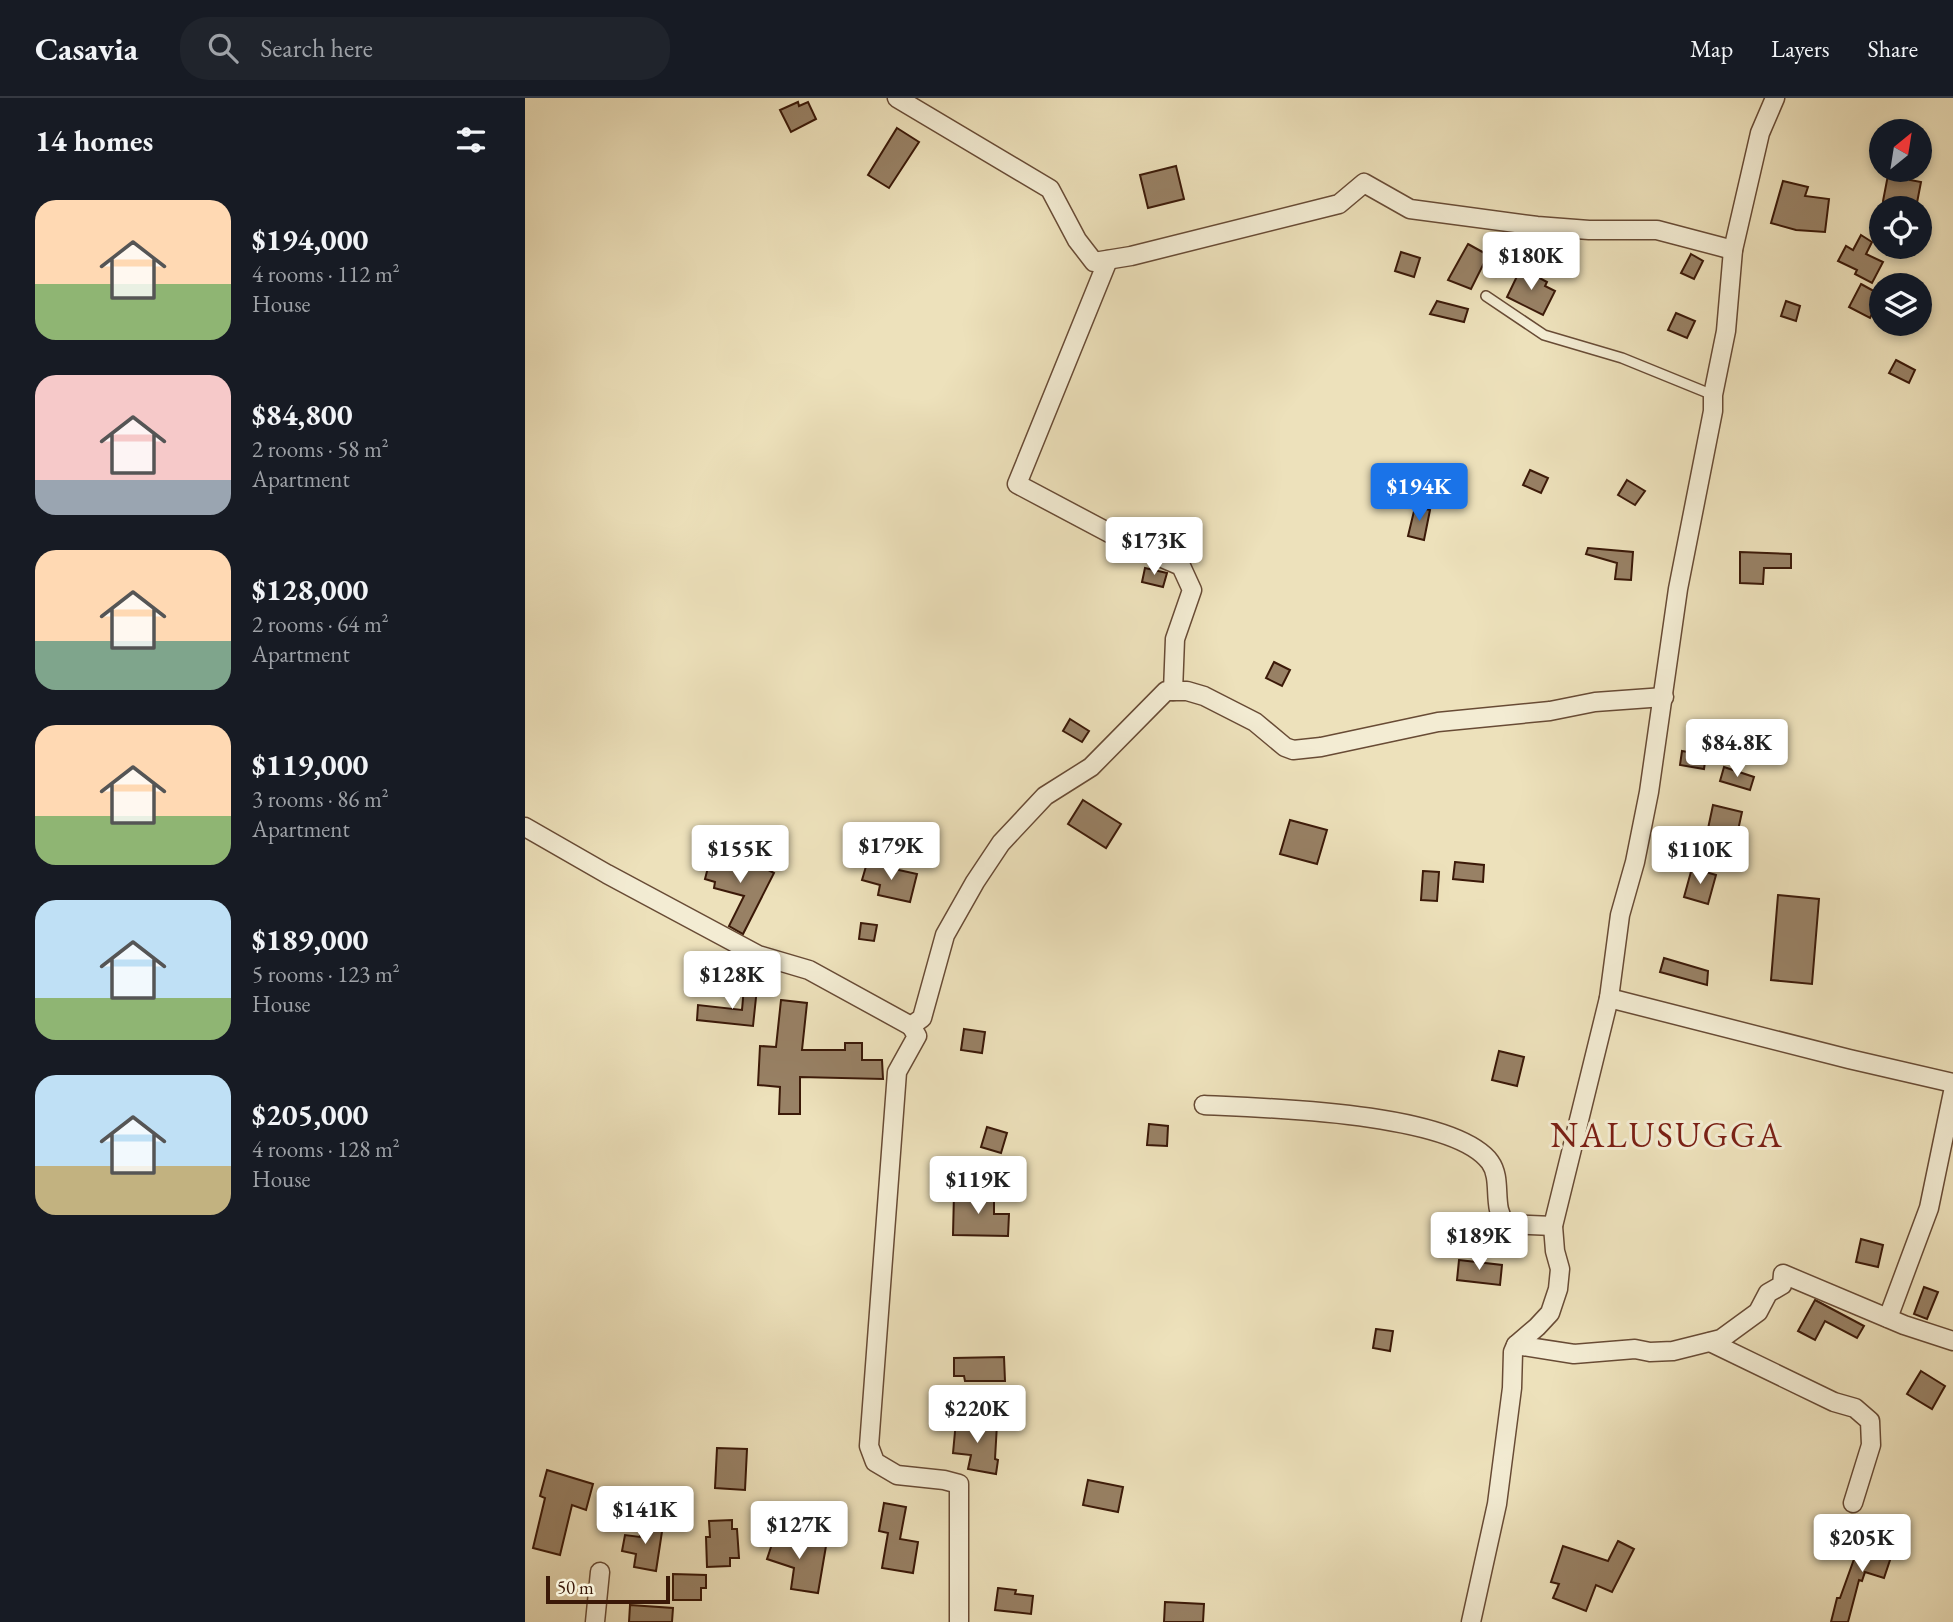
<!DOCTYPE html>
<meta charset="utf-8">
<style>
body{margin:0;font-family:"EB Garamond",serif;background:#20242c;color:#f1f3f6;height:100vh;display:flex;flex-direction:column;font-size:26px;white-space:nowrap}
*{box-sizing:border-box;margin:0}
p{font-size:23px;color:#9ea1a6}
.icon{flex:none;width:38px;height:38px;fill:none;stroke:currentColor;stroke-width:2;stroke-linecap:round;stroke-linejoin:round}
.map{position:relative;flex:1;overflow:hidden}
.drawer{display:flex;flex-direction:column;background:#171b24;width:525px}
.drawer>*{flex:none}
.needle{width:46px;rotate:30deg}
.fabs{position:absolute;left:1344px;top:21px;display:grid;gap:14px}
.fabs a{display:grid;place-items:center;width:63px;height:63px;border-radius:50%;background:#171b24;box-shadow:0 4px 10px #0003;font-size:35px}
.scale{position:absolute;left:21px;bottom:18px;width:124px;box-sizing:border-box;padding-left:7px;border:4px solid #3b1908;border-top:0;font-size:19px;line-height:24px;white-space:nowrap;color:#3b1908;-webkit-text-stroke:5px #f3ecd3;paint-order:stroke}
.price{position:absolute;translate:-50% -60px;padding:0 16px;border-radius:7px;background:#fff;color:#222;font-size:23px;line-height:46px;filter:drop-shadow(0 2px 4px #0008)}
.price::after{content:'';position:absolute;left:50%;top:42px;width:21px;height:16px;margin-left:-10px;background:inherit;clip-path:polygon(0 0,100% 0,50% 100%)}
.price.current{background:#1a73e8;color:#fff}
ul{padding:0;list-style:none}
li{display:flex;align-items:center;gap:21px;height:175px;padding:0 35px}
li span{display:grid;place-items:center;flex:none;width:196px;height:140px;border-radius:21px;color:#555}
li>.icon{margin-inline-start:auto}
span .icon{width:84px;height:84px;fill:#fffc;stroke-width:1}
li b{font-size:30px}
h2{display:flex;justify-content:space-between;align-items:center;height:84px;padding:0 35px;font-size:30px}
header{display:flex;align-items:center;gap:42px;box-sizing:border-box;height:98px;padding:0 35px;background:#171b24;border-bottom:2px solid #363941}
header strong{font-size:33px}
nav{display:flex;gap:38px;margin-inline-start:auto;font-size:24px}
.search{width:490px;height:63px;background:#20242c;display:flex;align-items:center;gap:18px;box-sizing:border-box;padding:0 24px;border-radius:28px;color:#9ea1a6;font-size:26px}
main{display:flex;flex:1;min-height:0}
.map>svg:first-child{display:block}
.building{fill:#988165;stroke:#3b1908;stroke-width:2}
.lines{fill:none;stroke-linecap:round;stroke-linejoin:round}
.lane-casing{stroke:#684b35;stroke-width:12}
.street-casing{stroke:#684b35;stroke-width:21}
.lane{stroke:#f3ecd3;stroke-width:9}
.street{stroke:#f3ecd3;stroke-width:18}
.labels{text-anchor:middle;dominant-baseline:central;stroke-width:6;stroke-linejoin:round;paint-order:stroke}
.quarter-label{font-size:35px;letter-spacing:2px;fill:#7a1f14;stroke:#f3ecd3}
</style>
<header>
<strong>Casavia</strong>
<div class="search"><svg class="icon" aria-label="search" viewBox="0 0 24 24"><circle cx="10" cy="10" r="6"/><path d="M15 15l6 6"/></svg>Search here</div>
<nav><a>Map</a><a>Layers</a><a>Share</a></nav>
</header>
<main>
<section class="drawer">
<h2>14 homes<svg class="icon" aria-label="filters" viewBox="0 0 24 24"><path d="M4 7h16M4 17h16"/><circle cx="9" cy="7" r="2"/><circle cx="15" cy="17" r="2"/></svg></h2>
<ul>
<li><span style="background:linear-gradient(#ffd9b3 60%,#8fb573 0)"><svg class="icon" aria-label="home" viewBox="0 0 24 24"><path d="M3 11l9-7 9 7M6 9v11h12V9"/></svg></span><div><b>$194,000</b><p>4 rooms · 112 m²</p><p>House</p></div></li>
<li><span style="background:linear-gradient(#f6c9c9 75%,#9aa5b1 0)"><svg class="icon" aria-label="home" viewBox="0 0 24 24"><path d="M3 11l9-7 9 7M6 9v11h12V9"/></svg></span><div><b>$84,800</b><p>2 rooms · 58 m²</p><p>Apartment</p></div></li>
<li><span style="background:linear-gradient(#ffd9b3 65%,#7fa58c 0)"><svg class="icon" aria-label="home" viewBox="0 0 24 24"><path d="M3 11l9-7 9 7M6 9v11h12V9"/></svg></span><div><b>$128,000</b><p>2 rooms · 64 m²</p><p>Apartment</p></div></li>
<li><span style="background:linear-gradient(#ffd9b3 65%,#8fb573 0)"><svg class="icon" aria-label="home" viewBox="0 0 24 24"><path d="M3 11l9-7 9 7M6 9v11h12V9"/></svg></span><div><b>$119,000</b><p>3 rooms · 86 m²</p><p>Apartment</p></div></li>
<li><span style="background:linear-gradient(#bfe0f5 70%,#8fb573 0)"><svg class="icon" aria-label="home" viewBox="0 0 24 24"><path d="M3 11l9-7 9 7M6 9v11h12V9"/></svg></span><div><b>$189,000</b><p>5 rooms · 123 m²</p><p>House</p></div></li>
<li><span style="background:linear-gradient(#bfe0f5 65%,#c2b280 0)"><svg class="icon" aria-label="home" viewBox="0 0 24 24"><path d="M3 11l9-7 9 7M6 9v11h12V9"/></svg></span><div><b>$205,000</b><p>4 rooms · 128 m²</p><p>House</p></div></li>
</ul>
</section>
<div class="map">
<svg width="1428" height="1524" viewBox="0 0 1428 1524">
<rect width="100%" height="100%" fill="#ede1bb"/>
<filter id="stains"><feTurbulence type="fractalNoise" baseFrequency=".00286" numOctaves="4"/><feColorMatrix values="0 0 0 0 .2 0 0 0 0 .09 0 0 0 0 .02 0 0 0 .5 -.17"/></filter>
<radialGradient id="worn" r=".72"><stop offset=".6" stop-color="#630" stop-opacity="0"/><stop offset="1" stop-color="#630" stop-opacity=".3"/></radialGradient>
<g class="building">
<polygon points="273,4 274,8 283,4 291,21 266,34 255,12"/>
<polygon points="372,30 394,44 364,90 343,77"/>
<polygon points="651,68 659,101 623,110 615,77"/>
<polygon points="1371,72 1386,75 1385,82 1396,84 1391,110 1359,110 1358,103 1363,77 1370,78"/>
<polygon points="1258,83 1283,89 1280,98 1304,101 1300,134 1271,132 1246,125"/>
<polygon points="1336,137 1347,144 1341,156 1358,164 1347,185 1330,176 1332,172 1313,163 1321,148 1328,152"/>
<polygon points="943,146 963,157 946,191 923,182"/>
<polygon points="876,154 895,160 889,179 870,173"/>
<polygon points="1166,156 1178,163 1169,181 1156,175"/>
<polygon points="996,170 1022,184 1020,188 1030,193 1018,217 982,199"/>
<polygon points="1336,186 1356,197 1345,220 1324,209"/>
<polygon points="912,203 943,211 939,224 905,216"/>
<polygon points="1261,203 1275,208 1271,223 1256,218"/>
<polygon points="1151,215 1170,223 1162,240 1143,232"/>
<polygon points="1371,262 1390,272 1384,285 1364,275"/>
<polygon points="1005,372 1023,380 1016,395 998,387"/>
<polygon points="1102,382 1120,393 1110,407 1093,397"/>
<polygon points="890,409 905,412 899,442 883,438"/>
<polygon points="1063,450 1108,454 1106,482 1090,481 1092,465 1061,456"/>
<polygon points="1215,454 1266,456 1266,470 1239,470 1238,486 1215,485"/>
<polygon points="620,470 642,475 638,489 617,484"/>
<polygon points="749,564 765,572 757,588 741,580"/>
<polygon points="545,621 564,633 557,644 538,633"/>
<polygon points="1157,653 1181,657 1179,671 1155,667"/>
<polygon points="1199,669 1229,679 1225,692 1195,683"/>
<polygon points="558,702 596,726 581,750 543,726"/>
<polygon points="1188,707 1217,714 1210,746 1181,740"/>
<polygon points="765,722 802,732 792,766 755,756"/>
<polygon points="187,754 230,765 249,775 218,836 204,828 219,798 189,790 190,784 180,781"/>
<polygon points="930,764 959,767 958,784 928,781"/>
<polygon points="342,765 392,776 385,804 353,797 355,787 337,782"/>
<polygon points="1167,770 1191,777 1183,806 1159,799"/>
<polygon points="898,773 914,774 912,803 896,802"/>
<polygon points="1253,797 1294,801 1287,886 1246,882"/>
<polygon points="336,825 352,827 349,843 334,841"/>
<polygon points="1139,860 1183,873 1182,887 1135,874"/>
<polygon points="219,889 232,890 228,928 172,922 173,907 217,912"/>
<polygon points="256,902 282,905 277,952 320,952 320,945 337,945 337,962 357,962 358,981 275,979 275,1016 254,1016 255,989 233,987 235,948 251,949"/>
<polygon points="439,931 460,934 457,955 436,952"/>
<polygon points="974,953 999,959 992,988 967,982"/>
<polygon points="624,1026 643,1028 642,1048 622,1047"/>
<polygon points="462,1029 482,1035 476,1055 456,1049"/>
<polygon points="429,1095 469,1096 469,1116 484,1116 483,1138 428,1137"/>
<polygon points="1336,1141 1358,1147 1353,1169 1331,1164"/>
<polygon points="934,1162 977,1167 975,1187 932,1182"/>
<polygon points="1399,1189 1413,1194 1402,1221 1389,1216"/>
<polygon points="1290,1202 1339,1228 1332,1240 1300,1223 1290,1242 1273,1233"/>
<polygon points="851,1231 868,1233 865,1253 848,1250"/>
<polygon points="479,1259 480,1283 440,1283 439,1278 429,1278 429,1260"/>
<polygon points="1396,1273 1420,1288 1407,1311 1382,1296"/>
<polygon points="431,1323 472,1326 470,1361 473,1362 471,1376 443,1371 446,1357 428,1355"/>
<polygon points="192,1350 222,1351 220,1392 190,1390"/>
<polygon points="22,1372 68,1386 61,1412 47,1407 35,1457 8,1450 20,1400 15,1398"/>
<polygon points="563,1382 598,1389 593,1414 558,1407"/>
<polygon points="359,1405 381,1409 375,1441 393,1444 388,1475 357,1470 363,1435 354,1433"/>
<polygon points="207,1422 207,1431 212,1431 214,1460 205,1460 205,1468 182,1469 181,1439 185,1439 184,1423"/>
<polygon points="118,1423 138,1427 131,1473 109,1469 111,1456 97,1453 100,1437 115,1439"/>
<polygon points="251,1434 273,1441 272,1444 301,1448 293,1495 266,1491 269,1470 242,1461"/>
<polygon points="1337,1439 1369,1450 1359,1480 1340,1474 1337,1483 1334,1482 1323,1524 1306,1524 1312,1500 1315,1500"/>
<polygon points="1093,1443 1109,1451 1087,1494 1071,1487 1061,1513 1028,1500 1034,1486 1026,1484 1038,1448 1083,1463"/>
<polygon points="148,1476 181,1477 181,1490 176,1490 176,1502 148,1502"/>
<polygon points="473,1490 491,1492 490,1496 508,1498 506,1516 470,1512"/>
<polygon points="640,1504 679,1506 678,1524 639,1524"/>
<polygon points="105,1507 148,1510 147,1524 104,1524"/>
</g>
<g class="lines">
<g class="lane-casing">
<polyline id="lane" points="961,198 1019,237 1097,260 1188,297"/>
</g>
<g class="street-casing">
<g id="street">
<polyline points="372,0 525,91 552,142 569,164 606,158 814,106 839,85 885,111 1012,128 1064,132 1132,132 1208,152"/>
<polyline points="583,162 492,386 607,447 656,468 667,492 650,541 648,593"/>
<polyline points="0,729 82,776 233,857 284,872 386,928"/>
<polyline points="1084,900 1324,961 1428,985"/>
<path d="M679,1007C741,1010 928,1014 965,1064C978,1082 966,1109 981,1126L1028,1128"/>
<polyline points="1363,1220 1404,1110 1428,994"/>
<polyline points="1185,1244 1309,1304 1330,1310 1345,1323 1346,1347 1328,1405"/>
<polyline points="991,1247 1049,1256 1110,1251 1125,1254 1148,1253 1196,1241 1233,1214 1243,1195 1257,1187 1258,1176 1379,1227 1428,1243"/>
<polyline points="70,1524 75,1474"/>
<polyline points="434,1524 434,1386 419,1382 372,1377 350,1364 344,1348 372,974 392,938 386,928 397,920 420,837 450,784 476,745 520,698 566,669 641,593 662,593 679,598 730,624 760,649 768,652 796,649 913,624 1025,613 1070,604 1139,599"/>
<polyline points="946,1524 972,1406 987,1290 988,1254 991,1247 1012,1229 1025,1215 1033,1191 1035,1171 1030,1153 1028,1128 1084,900 1095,817 1110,764 1124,694 1153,491 1188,313 1188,297 1201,233 1208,152 1235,35 1250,0"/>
</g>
</g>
<use href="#lane" class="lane"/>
<use href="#street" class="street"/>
</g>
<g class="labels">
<g class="quarter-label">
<text x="1142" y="1036">NALUSUGGA</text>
</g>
</g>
<rect width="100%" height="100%" filter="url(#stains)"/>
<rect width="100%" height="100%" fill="url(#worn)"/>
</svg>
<div class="fabs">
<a><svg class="needle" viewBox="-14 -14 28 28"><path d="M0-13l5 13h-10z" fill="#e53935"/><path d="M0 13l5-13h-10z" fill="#9ea1a6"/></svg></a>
<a><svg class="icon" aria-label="locate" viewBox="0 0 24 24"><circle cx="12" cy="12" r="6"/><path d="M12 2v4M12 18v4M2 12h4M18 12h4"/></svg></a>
<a><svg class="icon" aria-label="layers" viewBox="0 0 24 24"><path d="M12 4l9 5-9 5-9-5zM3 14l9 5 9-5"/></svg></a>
</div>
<div class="scale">50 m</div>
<b class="price" style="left:1006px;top:194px">$180K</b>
<b class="price current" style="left:894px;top:425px">$194K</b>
<b class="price" style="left:629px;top:479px">$173K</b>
<b class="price" style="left:1212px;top:681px">$84.8K</b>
<b class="price" style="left:366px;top:784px">$179K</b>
<b class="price" style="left:215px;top:787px">$155K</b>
<b class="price" style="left:1175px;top:788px">$110K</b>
<b class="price" style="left:207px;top:913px">$128K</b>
<b class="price" style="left:453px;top:1118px">$119K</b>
<b class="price" style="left:954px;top:1174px">$189K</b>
<b class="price" style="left:452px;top:1347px">$220K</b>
<b class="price" style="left:120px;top:1448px">$141K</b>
<b class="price" style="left:274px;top:1463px">$127K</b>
<b class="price" style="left:1337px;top:1476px">$205K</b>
</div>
</main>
